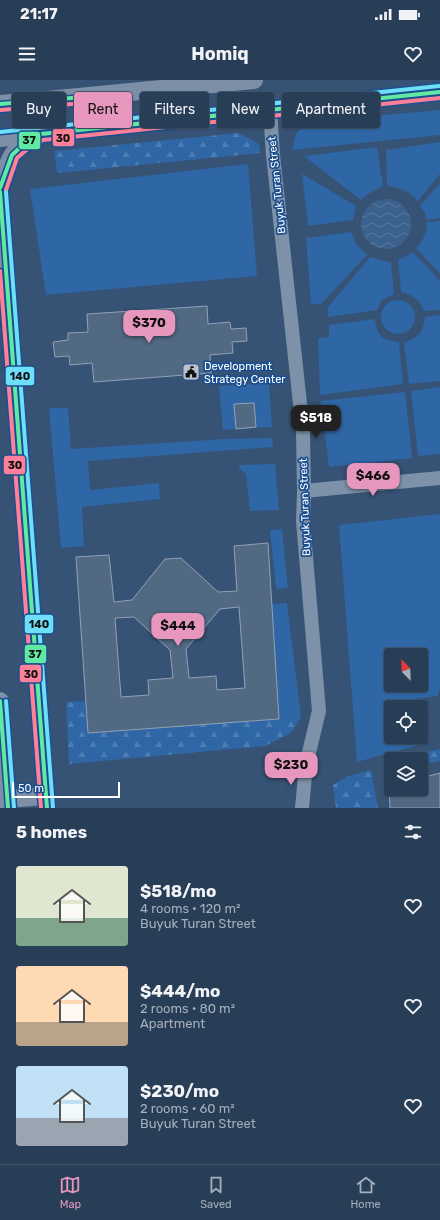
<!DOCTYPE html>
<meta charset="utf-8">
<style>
body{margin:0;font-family:Rubik,sans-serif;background:#30455d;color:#f1f3f6;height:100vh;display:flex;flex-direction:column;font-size:15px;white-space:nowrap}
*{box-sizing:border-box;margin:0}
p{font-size:13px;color:#a5aeba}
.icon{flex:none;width:22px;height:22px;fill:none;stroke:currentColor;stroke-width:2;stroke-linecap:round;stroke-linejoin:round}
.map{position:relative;height:728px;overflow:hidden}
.details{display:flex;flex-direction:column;background:#283e57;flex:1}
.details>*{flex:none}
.top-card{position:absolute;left:12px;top:12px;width:416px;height:36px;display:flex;gap:8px}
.needle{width:26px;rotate:337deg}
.buttons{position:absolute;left:384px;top:568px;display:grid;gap:8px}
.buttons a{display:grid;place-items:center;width:44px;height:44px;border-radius:4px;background:#283e57;box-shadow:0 1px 3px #0004,0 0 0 1px #44576d;font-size:20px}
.scale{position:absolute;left:12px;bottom:10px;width:108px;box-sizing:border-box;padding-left:4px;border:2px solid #fff;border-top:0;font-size:11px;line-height:14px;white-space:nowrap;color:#fff;-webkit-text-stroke:3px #1b4f8f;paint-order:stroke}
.price{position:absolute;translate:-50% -34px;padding:0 9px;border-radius:8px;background:#e797bd;color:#111;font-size:13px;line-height:26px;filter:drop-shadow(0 1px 2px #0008)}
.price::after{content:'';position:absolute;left:50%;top:24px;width:12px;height:9px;margin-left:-6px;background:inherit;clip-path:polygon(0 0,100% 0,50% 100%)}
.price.selected{background:#222;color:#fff}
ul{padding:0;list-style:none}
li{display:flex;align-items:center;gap:12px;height:100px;padding:0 16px}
li span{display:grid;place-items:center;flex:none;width:112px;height:80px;border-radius:4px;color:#555}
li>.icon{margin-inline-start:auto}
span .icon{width:48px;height:48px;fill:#fffc;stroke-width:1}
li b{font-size:17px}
h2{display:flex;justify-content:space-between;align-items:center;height:48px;padding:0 16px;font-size:17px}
.chip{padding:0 14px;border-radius:4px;background:#283e57;box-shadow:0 1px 3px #0004,0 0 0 1px #44576d;font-size:14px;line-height:36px}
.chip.selected{background:#e797bd;color:#111}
.status{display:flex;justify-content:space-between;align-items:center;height:28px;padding:0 20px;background:#283e57;direction:ltr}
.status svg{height:11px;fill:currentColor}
header{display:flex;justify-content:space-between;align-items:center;height:52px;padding:0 16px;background:#283e57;font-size:18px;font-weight:700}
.dock{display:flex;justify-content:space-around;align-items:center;height:56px;border-top:1px solid #44576d;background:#283e57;font-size:11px;color:#a5aeba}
.dock a{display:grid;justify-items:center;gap:2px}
.dock .selected{color:#e797bd}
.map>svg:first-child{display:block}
.green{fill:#2f66a5;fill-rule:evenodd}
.forest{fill:url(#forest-firs)}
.water{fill:url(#water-waves)}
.building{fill:#526984;stroke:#92a2b6;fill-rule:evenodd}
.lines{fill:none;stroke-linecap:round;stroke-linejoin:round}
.minor{stroke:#7d92a8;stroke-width:14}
.major{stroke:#7d8ea7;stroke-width:18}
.bus-1-casing{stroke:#1b4f8f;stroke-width:7}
.bus-2-casing{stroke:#1b4f8f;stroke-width:7}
.bus-3-casing{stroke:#1b4f8f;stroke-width:7}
.bus-1{stroke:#60e9a3;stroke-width:4}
.bus-2{stroke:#ff8098;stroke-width:4}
.bus-3{stroke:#6ddff8;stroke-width:4}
.labels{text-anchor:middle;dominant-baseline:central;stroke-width:3.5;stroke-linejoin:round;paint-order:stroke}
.street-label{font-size:11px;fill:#fff;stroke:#1b4f8f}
.poi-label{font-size:11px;fill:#fff;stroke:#1b4f8f;text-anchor:start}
.line-badge{stroke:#1b4f8f;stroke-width:1.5}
.pale-badge-label{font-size:11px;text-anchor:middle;font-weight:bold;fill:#111}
</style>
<div class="status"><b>21:17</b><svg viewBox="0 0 49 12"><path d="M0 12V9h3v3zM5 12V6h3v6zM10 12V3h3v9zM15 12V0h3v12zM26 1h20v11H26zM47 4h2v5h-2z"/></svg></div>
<header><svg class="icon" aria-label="menu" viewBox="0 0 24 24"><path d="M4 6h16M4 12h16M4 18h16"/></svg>Homiq<svg class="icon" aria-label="heart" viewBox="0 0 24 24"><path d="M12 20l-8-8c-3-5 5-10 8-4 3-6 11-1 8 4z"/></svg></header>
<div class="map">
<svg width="440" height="728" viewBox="0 0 440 728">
<defs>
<pattern id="forest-firs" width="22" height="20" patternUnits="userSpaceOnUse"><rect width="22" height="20" fill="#2f66a5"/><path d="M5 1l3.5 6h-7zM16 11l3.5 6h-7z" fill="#4e7db2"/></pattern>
<pattern id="water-waves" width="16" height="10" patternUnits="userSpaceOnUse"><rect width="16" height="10" fill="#3b618d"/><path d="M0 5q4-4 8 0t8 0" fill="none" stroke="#58799e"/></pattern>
</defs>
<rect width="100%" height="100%" fill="#365274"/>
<g class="green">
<polygon points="440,30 440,55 292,70 296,54 306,42"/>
<path d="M440,62V94L418,121C409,111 401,108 387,106L386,70Z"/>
<polygon points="377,67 383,106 368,114 361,120 304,76"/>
<polygon points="248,84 257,196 46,215 30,109"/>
<polygon points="302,94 356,126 353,140 308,146"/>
<polygon points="440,103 440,138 426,140 425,133 420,126"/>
<path d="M440,141V194L416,168C424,160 427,152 427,142Z"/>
<polygon points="351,152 357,165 367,175 321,224 311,224 306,158"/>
<path d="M413,172L440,201V230L424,231C419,219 413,215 401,212L398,180Z"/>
<polygon points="370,177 383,181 391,182 394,214 382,220 377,230 328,237 328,227"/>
<circle cx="398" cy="237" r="17"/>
<path d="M440,235V301L409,304L404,263C419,257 423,253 425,237Z"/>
<path d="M375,239C377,256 382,260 399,262L403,304L320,315L318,258L329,257V245Z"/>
<polygon points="269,303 272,347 223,350 219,306"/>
<polygon points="440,307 440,374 418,376 411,311"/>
<polygon points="405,312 412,378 329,387 321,321"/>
<polygon points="49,328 68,328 71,369 224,359 272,358 273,367 88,381 90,410 159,403 160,419 82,427 84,466 61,468"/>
<polygon points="275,384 279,430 250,431 246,394 239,388 239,385"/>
<path d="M440,434V609L437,616C425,618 409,617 400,627H391V657H418L419,665L357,682L339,445ZM391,575H421V605H391Z"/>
<polygon points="282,449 288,508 276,509 270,450"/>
<polygon points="287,523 301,637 279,639 271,524"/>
</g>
<g class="forest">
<polygon points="239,53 259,64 260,73 57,93 54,71"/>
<polygon points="86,621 88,653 301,637 291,653 265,666 69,684 66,622"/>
<polygon points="440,669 440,681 421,684 421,679 418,679 417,674"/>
<polygon points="371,690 378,728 336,728 333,705 346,697"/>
</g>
<circle class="water" cx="386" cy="144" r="25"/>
<g class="building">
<polygon points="207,226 208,244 230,242 231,249 246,248 247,261 232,262 233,273 210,275 211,293 94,302 92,283 70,285 69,276 55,277 53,262 68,260 68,253 88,252 87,234"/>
<polygon points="254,323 256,347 236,349 234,324"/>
<path d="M268,463L279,639L88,653L76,477L109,475L114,522L132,520L165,479L181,478L218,512L237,511L234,466ZM239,527L245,608L217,610L216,596L189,598L186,569L220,529ZM134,537L170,570L173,598L148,600L149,615L121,617L115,538Z"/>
<polygon points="440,693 440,728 390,728 389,709 421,709 421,698"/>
</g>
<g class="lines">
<g class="minor">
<polyline points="270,30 273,75 303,351 304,411 303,441 319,631 306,685 302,728"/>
<polyline points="304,411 440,398"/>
</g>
<g class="major">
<polyline points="0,24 47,20 254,0"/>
<polyline points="0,58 440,12"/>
<path d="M0,108C9,79 10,70 38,55"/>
<polyline points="0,112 47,728"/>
<polyline points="0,621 8,728"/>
<polyline points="7,719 46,716"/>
</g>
<g class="bus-1-casing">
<g id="bus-1">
<polyline points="0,24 95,16"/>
<polyline points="0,108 12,75 26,62 41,54 440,12"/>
<polyline points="0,112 47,728"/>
<polyline points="0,621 8,728"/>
</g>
</g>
<g class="bus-2-casing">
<g id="bus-2">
<polyline points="1,30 96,22"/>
<polyline points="6,110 17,78 30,67 43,60 440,18"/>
<polyline points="0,191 41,728"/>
</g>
</g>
<g class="bus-3-casing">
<g id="bus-3">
<polyline points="0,52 439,6"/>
<polyline points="6,112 53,728"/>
<polyline points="6,621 14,728"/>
</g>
</g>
<use href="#bus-1" class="bus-1"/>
<use href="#bus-2" class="bus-2"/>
<use href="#bus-3" class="bus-3"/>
</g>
<defs>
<g id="civic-square" transform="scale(0.9)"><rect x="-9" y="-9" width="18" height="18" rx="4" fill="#b9c2ce" stroke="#1b4f8f"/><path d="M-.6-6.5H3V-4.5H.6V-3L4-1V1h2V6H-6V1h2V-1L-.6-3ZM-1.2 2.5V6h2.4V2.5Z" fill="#111"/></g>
</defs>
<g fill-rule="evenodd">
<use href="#civic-square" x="191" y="292"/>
</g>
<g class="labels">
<g class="street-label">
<text transform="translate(277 105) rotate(-96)">Buyuk Turan Street</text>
<text transform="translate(305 427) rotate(-92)">Buyuk Turan Street</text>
</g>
<g class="poi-label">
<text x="204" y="286">Development<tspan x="204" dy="13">Strategy Center</tspan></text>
</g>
</g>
<g class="line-badge">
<rect x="52" y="48" width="23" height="19" rx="4" fill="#ff8098"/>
<rect x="18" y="51" width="23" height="19" rx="4" fill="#60e9a3"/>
<rect x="5" y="286" width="30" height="20" rx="4" fill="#6ddff8"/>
<rect x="3" y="375" width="23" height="20" rx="4" fill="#ff8098"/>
<rect x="24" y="534" width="30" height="20" rx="4" fill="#6ddff8"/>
<rect x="24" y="564" width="23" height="20" rx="4" fill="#60e9a3"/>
<rect x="19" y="584" width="23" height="19" rx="4" fill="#ff8098"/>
</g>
<g class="pale-badge-label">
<text x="63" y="62">30</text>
<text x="29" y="64">37</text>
<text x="20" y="300">140</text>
<text x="15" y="389">30</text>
<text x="39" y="548">140</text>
<text x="35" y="578">37</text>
<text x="31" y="598">30</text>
</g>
</svg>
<div class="buttons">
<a><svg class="needle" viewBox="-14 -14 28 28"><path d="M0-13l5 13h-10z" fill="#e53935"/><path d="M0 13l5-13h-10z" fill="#a5aeba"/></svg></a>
<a><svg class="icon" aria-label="locate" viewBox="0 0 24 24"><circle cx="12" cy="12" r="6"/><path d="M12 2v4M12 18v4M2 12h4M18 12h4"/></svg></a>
<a><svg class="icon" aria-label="layers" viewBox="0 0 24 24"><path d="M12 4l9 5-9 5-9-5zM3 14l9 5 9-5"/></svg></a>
</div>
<div class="scale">50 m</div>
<b class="price" style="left:149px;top:264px">$370</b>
<b class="price selected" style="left:316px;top:359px">$518</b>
<b class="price" style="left:373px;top:417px">$466</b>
<b class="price" style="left:178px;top:567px">$444</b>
<b class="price" style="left:291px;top:706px">$230</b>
<div class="top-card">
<a class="chip">Buy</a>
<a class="chip selected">Rent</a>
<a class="chip">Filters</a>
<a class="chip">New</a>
<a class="chip">Apartment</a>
</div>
</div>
<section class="details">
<h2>5 homes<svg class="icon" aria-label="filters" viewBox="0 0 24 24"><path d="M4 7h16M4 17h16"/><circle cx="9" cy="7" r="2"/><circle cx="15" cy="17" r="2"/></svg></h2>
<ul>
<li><span style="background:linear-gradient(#dfe7d0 65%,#7fa58c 0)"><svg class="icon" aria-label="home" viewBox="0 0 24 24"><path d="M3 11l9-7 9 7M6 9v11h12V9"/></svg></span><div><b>$518/mo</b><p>4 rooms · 120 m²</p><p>Buyuk Turan Street</p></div><svg class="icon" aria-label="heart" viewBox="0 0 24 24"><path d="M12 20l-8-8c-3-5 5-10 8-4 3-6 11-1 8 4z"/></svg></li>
<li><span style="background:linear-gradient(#ffd9b3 70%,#b9a48a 0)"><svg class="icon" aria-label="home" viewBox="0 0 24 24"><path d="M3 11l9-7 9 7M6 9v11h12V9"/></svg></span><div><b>$444/mo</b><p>2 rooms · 80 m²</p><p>Apartment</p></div><svg class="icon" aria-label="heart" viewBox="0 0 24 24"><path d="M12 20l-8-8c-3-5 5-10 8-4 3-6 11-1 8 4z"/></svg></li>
<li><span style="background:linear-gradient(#bfe0f5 65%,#9aa5b1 0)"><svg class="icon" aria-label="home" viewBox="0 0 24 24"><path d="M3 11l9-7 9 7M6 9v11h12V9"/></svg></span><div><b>$230/mo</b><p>2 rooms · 60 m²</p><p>Buyuk Turan Street</p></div><svg class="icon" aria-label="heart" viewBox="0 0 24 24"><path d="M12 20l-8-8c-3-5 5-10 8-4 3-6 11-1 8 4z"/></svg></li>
</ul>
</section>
<nav class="dock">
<a class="selected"><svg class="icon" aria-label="map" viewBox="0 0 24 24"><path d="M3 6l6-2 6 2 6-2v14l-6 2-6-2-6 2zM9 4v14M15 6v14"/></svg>Map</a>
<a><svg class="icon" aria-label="saved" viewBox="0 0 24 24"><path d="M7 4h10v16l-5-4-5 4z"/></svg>Saved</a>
<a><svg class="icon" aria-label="home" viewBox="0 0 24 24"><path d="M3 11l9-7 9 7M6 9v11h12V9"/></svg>Home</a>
</nav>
